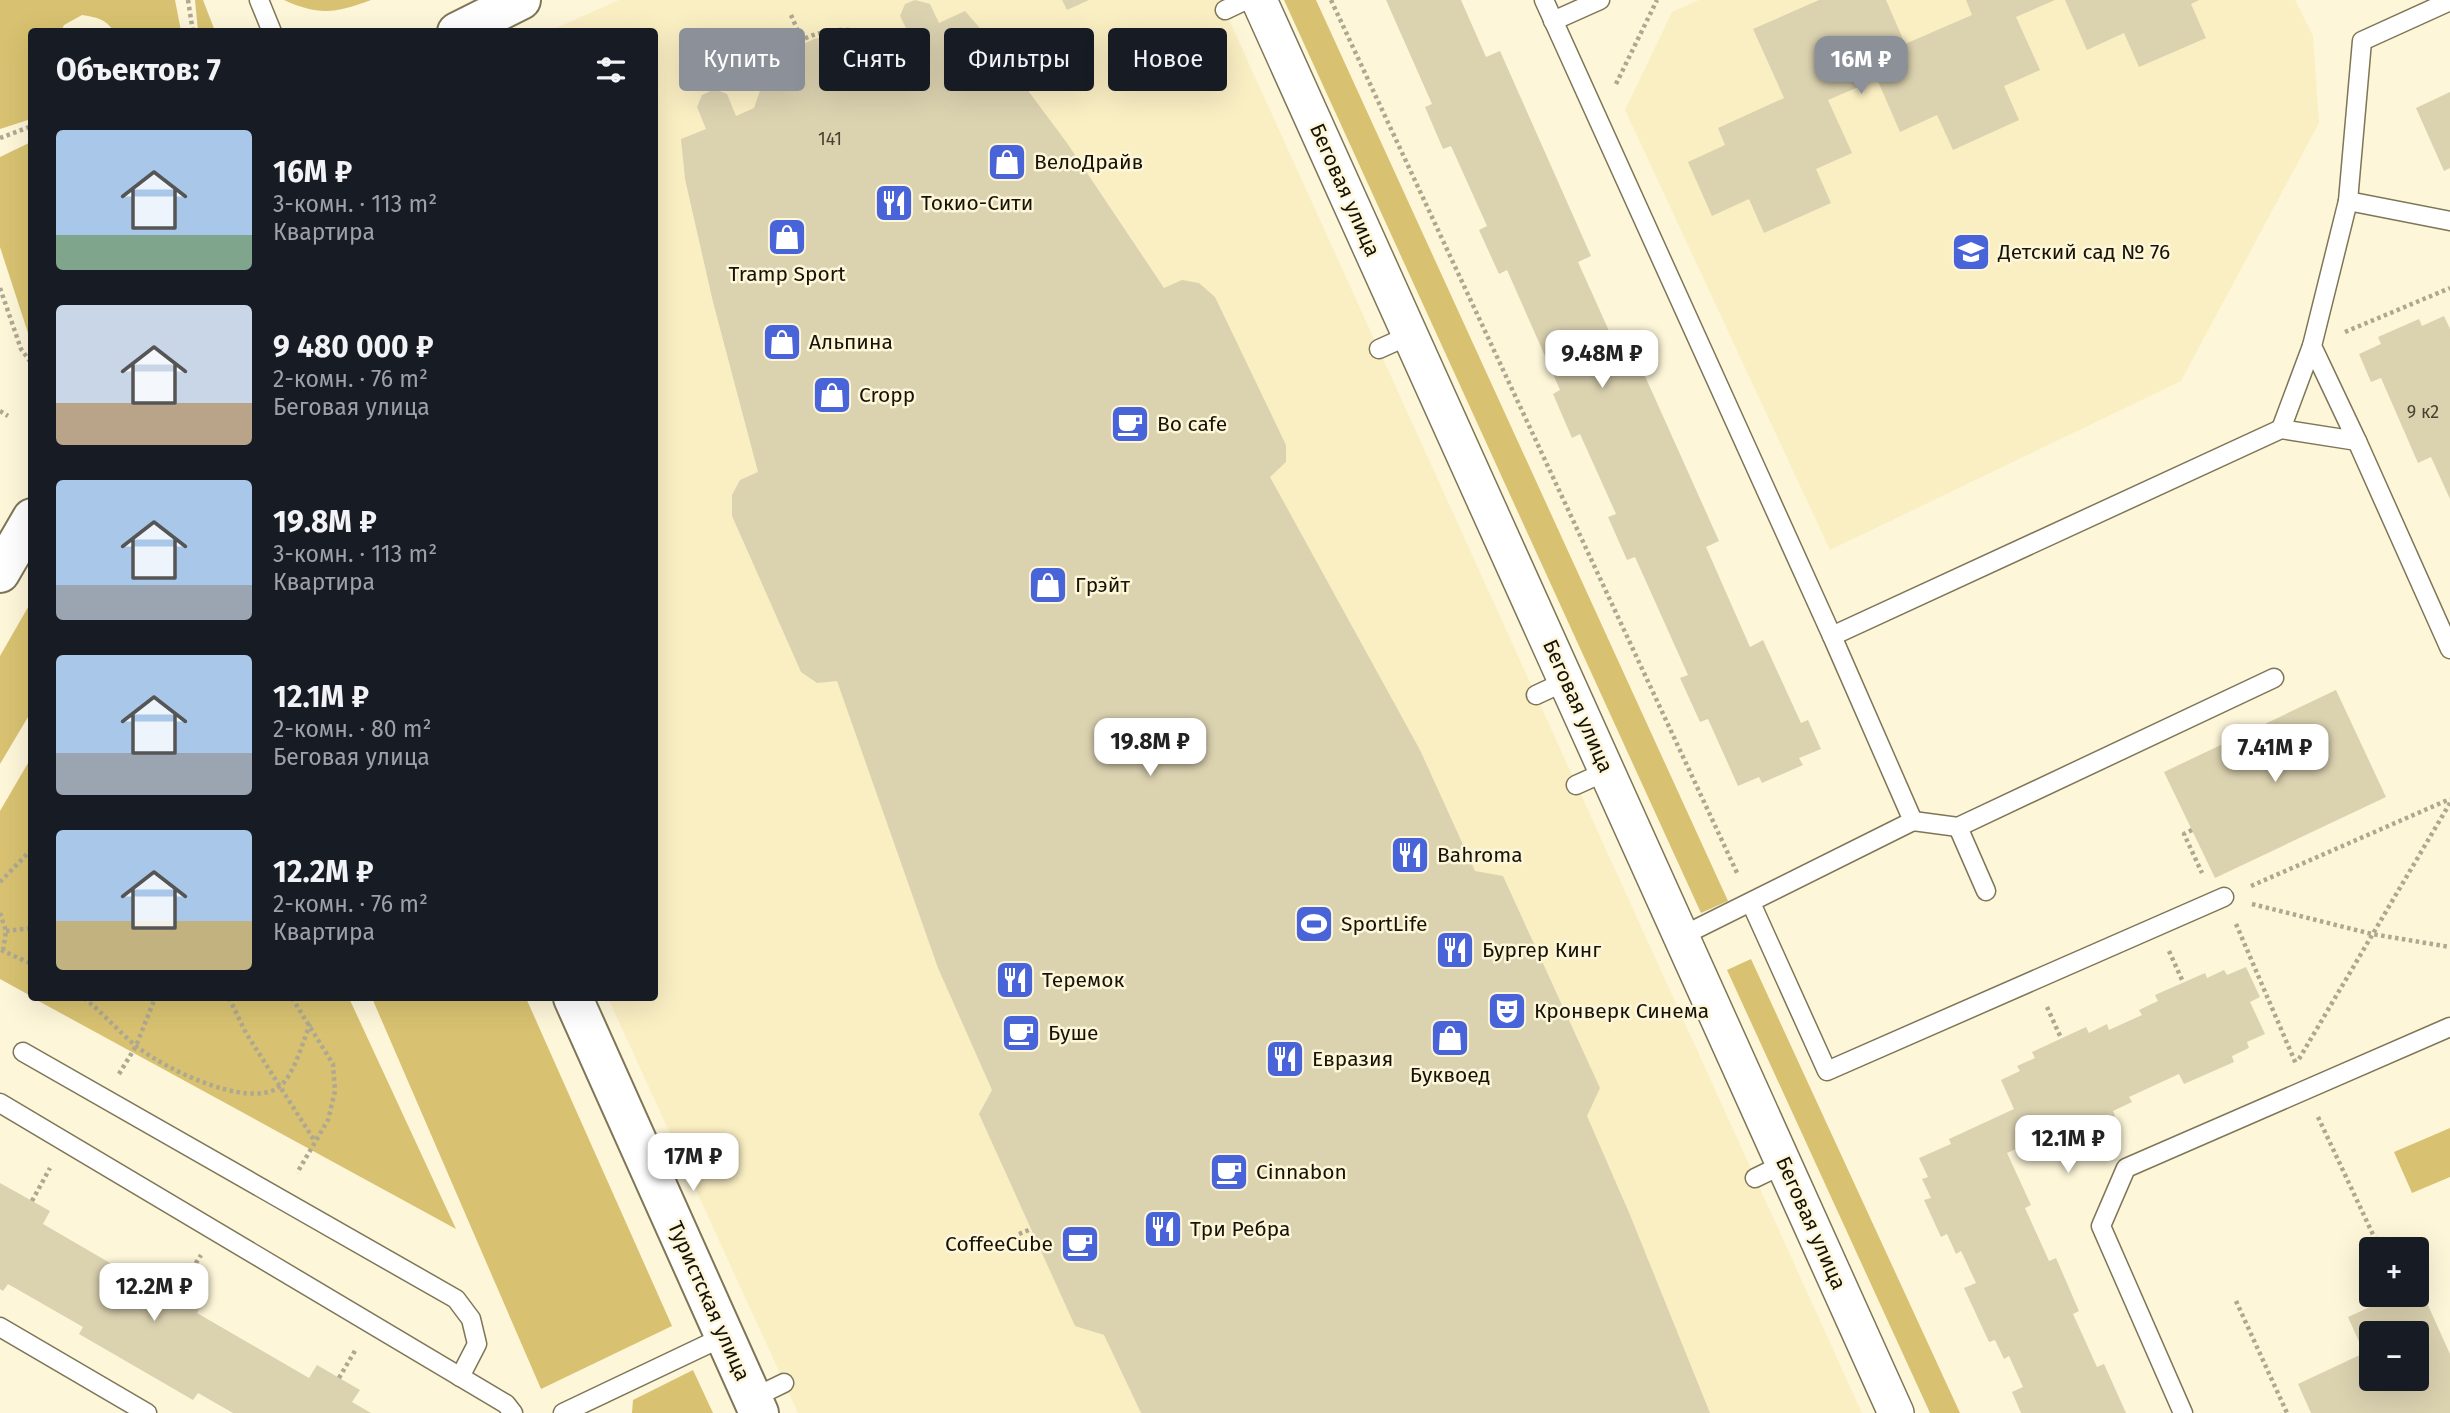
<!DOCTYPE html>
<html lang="ru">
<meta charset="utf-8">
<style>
body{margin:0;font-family:"Fira Sans",sans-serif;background:#20242c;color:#f1f3f6;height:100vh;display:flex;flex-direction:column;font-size:26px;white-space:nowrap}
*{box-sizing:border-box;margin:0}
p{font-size:23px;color:#9ea1a6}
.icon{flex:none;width:38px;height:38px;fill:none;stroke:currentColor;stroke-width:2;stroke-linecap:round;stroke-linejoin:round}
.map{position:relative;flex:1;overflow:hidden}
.details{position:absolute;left:28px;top:28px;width:630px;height:973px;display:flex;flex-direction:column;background:#171b24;border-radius:7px;box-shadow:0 7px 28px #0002}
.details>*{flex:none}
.hud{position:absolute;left:679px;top:28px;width:665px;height:63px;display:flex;gap:14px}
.controls{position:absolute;left:2359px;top:1237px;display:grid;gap:14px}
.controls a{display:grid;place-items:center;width:70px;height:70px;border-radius:7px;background:#171b24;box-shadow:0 7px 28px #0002;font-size:35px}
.price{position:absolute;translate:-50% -60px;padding:0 16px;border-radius:14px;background:#fff;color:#222;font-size:23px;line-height:46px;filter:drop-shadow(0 2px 4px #0008)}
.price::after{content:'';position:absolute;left:50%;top:42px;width:21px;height:16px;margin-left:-10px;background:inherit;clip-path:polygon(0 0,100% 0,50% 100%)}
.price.current{background:#8c9099;color:#fff}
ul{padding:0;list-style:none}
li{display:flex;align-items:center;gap:21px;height:175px;padding:0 28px}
li span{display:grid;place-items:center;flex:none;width:196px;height:140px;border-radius:7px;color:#555}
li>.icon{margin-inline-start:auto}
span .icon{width:84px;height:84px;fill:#fffc;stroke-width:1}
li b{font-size:30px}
h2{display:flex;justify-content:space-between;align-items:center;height:84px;padding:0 28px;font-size:30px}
.tag{padding:0 24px;border-radius:7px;background:#171b24;box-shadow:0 7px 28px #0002;font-size:24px;line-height:63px}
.tag.current{background:#8c9099;color:#fff}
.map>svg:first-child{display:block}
.built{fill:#faeec3}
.green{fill:#d8c271}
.building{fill:#dbd2b0;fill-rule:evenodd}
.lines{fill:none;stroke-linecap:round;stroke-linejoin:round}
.service-casing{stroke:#7e7656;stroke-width:21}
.minor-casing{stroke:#7e7656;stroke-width:38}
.tertiary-casing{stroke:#7e7656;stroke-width:42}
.path{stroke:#aea891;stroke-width:4.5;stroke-dasharray:3.5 3.5;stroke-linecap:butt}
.service{stroke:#fff;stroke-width:18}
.minor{stroke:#fff;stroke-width:35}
.tertiary{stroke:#fff;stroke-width:38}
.labels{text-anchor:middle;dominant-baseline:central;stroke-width:5;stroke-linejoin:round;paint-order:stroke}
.number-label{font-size:18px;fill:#474230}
.poi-label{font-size:21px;fill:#161206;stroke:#fdf6d9;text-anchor:start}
.street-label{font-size:21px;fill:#161206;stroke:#fdf6d9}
</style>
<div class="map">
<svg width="2450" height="1413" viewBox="0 0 2450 1413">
<rect width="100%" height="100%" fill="#fdf6d9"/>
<g class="built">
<polygon points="619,0 1220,0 1862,1413 798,1413 608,998 654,998 654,32 547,32"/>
<polygon points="1699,0 2295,0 2313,36 2319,123 2181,381 1830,550 1625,110 1672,12"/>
</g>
<g class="green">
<path d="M0,0H175L181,31H113C107,19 95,17 82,15L64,25L61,31L32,32L31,119L0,129Z"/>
<polygon points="195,0 203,0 215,31 198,31"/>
<path d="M284,0H371C336,13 319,16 284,0Z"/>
<polygon points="1284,0 1316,0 1728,901 1701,913"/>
<polygon points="31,142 32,337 30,339 0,247 0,157"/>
<polygon points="31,602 31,712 0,764 0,656"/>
<polygon points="31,758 32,996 31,996 0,979 0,811"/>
<polygon points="1751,959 1960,1413 1930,1413 1727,970"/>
<polygon points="33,998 349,998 456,1229"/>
<polygon points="372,998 526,998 672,1326 541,1389"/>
<polygon points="2450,1128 2450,1177 2412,1193 2394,1152"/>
<polygon points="693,1370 713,1413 632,1413 633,1400"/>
</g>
<g class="building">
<polygon points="915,0 930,4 939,23 965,11 991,41 1067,143 1164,288 1182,280 1199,283 1215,297 1286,445 1286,462 1270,477 1420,750 1475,871 1503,876 1600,1088 1587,1116 1630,1215 1710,1413 1141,1413 1104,1335 1075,1326 979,1114 992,1090 938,968 837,681 817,683 801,672 732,516 732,495 740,480 758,472 713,302 685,179 681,139 706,129 697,107 702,95 715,89 727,94 736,116 754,108 762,85 775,65 793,49 814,39 834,34 854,34 890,45 910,36 900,16 905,4"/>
<polygon points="1062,0 1089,0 1067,10"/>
<polygon points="1386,0 1461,0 1486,57 1500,51 1591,256 1578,262 1614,342 1627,336 1719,541 1706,547 1750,647 1763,640 1801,723 1808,720 1821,749 1799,758 1803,765 1762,783 1759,777 1738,786 1708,719 1700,722 1680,678 1688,675 1635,557 1627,560 1608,517 1616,514 1580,434 1572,438 1553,394 1560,390 1507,270 1499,274 1479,230 1487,226 1451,146 1443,149 1425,107 1432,104"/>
<polygon points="1819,0 1886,0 1905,44 1972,15 1966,0 2055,0 2016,17 2040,70 2004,86 2019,120 1953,150 1937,115 1900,132 1877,79 1828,100 1852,153 1816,169 1831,203 1764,233 1749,199 1712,216 1688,162 1725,145 1718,128 1784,98 1753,29"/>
<polygon points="2065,0 2199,0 2191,4 2206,38 2139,67 2124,33 2087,50"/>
<polygon points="2450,92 2450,168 2444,171 2416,108"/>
<polygon points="2444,316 2450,329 2450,499 2431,457 2418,463 2381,378 2371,382 2359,354 2381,344 2378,337 2419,319 2422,326"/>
<polygon points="2336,690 2386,797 2215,878 2164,772"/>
<polygon points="2246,967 2260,997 2250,1002 2265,1034 2247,1042 2249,1048 2232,1056 2234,1062 2184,1084 2179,1074 2129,1097 2132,1102 2113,1111 2115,1116 2059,1142 2055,1132 2007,1153 2031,1205 2025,1208 2049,1261 2056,1258 2079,1311 2073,1314 2097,1367 2104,1364 2126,1413 2021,1413 2012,1392 2023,1387 2009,1356 2004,1359 1995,1340 1989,1342 1964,1288 1976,1283 1961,1251 1956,1254 1947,1234 1941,1237 1924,1200 1931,1198 1922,1179 1928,1177 1919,1158 1951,1144 1949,1139 2014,1109 2001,1080 2020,1071 2017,1066 2035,1058 2032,1052 2086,1027 2089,1033 2107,1024 2109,1030 2142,1015 2139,1010 2158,1001 2155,995 2205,973 2207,978 2224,970 2227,975"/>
<polygon points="0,1183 50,1211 43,1224 153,1288 160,1275 181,1287 204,1301 197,1313 309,1378 317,1365 360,1390 352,1402 371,1413 233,1413 198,1393 193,1400 79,1334 83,1327 8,1284 3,1291 0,1289"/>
<path d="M2417,1281L2450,1354V1413H2311L2298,1384L2364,1353L2348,1317L2396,1295H2417ZM2371,1334H2417V1379H2371Z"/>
</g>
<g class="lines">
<g class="service-casing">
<g id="service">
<polyline points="259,0 272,32"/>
<polyline points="1544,0 1832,636"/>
<polyline points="1225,10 1246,0"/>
<polyline points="1553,21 1600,0"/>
<polyline points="2348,201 2450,221"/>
<polyline points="1379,349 1410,335"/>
<polyline points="2281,429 2312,346"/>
<polyline points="2357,441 2450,649"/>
<polyline points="1536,695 1566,681"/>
<polyline points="1576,785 1607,771"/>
<polyline points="1913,821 1958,827 2274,678"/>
<polyline points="1958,827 1986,891"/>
<polyline points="1751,903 1827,1071 2224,897"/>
<polyline points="1682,936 1913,821 1832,636 2281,429 2357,441 2312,346 2348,201 2362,41 2450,1"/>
<polyline points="23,1052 456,1299 471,1319 477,1344 460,1377"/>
<polyline points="0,1103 506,1404 513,1413"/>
<polyline points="1755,1178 1784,1164"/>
<polyline points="0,1327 147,1413"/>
<polyline points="753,1398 784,1383"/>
<polyline points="563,1413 725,1336"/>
<polyline points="2183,1413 2101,1226 2126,1168 2450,1027"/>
</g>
</g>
<g class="minor-casing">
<polyline id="minor" points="1259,0 1896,1413"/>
</g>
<g class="tertiary-casing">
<g id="tertiary">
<polyline points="457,32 521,0"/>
<polyline points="0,573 32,518"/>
<polyline points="573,998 759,1413"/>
</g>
</g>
<g class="path">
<polyline points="188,0 193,32"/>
<polyline points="1331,0 1738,875"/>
<polyline points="791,15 803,43"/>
<path d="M726,45L744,83C748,81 755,80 759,77C766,72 770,62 777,56C813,27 848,23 890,40L897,36L900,41"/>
<polyline points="1616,84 1657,0"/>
<polyline points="0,138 32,126"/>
<polyline points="654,277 655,277"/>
<polyline points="0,288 21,349 32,364"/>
<polyline points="2345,332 2450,288"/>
<polyline points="0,411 8,416"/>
<polyline points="2192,830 2184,834 2202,873"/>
<polyline points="0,882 32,849"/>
<polyline points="2251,886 2450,799"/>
<polyline points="2252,904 2372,934 2450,947"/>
<polyline points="0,913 6,931 3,951"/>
<polyline points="2236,924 2296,1064"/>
<polyline points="6,931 32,928"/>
<polyline points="1,950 32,964"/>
<polyline points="2169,951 2183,982"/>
<path d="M84,998C102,1012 117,1030 135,1045C161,1067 247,1110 279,1087C294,1076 303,1041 310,1024"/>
<polyline points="229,998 246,1033 314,1140"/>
<polyline points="292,998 333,1064 335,1091 328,1120 297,1173"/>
<polyline points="2047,1007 2061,1038"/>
<polyline points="2299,1059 2450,803"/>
<polyline points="119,1074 136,1046 155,998"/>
<polyline points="2318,1117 2376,1241"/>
<polyline points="32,1201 50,1168"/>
<polyline points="1019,1234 1031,1229"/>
<polyline points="181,1287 201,1255"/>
<polyline points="2236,1301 2287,1413"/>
<polyline points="339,1378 356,1349"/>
</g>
<use href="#service" class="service"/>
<use href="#minor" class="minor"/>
<use href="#tertiary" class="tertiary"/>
</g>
<defs>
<g id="shop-square" transform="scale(2.0125)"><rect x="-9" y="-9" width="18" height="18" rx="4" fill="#4963d8" stroke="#fdf6d9"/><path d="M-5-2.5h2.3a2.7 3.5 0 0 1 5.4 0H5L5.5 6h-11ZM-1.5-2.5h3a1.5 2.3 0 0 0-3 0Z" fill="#fff"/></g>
<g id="restaurant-square" transform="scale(2.0125)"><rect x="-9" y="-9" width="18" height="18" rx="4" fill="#4963d8" stroke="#fdf6d9"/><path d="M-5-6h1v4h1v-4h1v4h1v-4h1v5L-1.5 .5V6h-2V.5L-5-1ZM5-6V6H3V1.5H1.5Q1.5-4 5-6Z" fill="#fff"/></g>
<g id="school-square" transform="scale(2.0125)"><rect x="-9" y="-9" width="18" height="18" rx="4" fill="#4963d8" stroke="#fdf6d9"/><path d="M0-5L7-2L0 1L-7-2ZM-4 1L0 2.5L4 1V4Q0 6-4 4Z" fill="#fff"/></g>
<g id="cafe-square" transform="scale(2.0125)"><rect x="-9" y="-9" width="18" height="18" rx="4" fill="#4963d8" stroke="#fdf6d9"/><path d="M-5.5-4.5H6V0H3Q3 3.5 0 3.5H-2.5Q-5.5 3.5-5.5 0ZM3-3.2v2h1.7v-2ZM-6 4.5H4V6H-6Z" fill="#fff"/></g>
<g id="stadium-square" transform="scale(2.0125)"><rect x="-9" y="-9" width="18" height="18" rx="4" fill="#4963d8" stroke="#fdf6d9"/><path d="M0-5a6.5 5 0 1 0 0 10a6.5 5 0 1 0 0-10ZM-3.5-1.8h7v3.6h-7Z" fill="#fff"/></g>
<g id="theatre-square" transform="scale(2.0125)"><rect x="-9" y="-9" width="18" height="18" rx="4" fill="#4963d8" stroke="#fdf6d9"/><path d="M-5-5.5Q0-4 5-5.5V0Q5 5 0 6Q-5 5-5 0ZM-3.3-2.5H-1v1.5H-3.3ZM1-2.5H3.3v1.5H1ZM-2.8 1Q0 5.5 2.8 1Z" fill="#fff"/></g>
</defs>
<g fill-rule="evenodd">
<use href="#shop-square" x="1007" y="162"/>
<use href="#restaurant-square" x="894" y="203"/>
<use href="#shop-square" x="787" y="237"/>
<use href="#school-square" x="1971" y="252"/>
<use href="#shop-square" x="782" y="342"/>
<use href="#shop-square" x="832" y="395"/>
<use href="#cafe-square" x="1130" y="424"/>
<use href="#shop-square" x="1048" y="585"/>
<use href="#restaurant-square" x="1410" y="855"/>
<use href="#stadium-square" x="1314" y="924"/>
<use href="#restaurant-square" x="1455" y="950"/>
<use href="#restaurant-square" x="1015" y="980"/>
<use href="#theatre-square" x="1507" y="1011"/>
<use href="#cafe-square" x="1021" y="1033"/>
<use href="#shop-square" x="1450" y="1038"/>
<use href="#restaurant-square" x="1285" y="1059"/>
<use href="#cafe-square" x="1229" y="1172"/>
<use href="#restaurant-square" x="1163" y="1229"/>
<use href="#cafe-square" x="1080" y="1244"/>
</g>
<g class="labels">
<g class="number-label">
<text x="830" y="139">141</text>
<text x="2423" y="412">9 к2</text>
</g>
<g class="poi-label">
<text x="1034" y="162">ВелоДрайв</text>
<text x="921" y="203">Токио-Сити</text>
<text x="1998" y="252">Детский сад № 76</text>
<text x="787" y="274" text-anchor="middle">Tramp Sport</text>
<text x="809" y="342">Альпина</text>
<text x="859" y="395">Cropp</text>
<text x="1157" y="424">Bo cafe</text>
<text x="1075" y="585">Грэйт</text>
<text x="1437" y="855">Bahroma</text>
<text x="1341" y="924">SportLife</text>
<text x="1482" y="950">Бургер Кинг</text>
<text x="1042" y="980">Теремок</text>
<text x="1534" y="1011">Кронверк Синема</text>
<text x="1048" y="1033">Буше</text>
<text x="1312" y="1059">Евразия</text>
<text x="1450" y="1075" text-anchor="middle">Буквоед</text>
<text x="1256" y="1172">Cinnabon</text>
<text x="1190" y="1229">Три Ребра</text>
<text x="1053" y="1244" text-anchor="end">CoffeeCube</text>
</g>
<g class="street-label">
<text transform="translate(1345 190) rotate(66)">Беговая улица</text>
<text transform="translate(1578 706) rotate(66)">Беговая улица</text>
<text transform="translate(1811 1223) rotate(66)">Беговая улица</text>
<text transform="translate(709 1301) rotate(66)">Туристская улица</text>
</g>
</g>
</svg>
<div class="controls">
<a>+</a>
<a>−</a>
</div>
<b class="price current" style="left:1861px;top:96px">16M ₽</b>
<b class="price" style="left:1602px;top:390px">9.48M ₽</b>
<b class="price" style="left:1150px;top:778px">19.8M ₽</b>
<b class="price" style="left:2275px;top:784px">7.41M ₽</b>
<b class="price" style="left:2068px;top:1175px">12.1M ₽</b>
<b class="price" style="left:693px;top:1193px">17M ₽</b>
<b class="price" style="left:154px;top:1323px">12.2M ₽</b>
<div class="hud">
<a class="tag current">Купить</a>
<a class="tag">Снять</a>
<a class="tag">Фильтры</a>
<a class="tag">Новое</a>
</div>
<section class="details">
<h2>Объектов: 7<svg class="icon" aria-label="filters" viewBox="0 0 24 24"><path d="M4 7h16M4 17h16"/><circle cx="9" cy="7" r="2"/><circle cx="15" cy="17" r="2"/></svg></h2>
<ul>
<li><span style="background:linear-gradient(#a9c7e8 75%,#7fa58c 0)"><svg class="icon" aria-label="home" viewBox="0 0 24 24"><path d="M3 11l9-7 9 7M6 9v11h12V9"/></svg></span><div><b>16M ₽</b><p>3-комн. · 113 m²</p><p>Квартира</p></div></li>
<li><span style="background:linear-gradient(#c9d6e8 70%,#b9a48a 0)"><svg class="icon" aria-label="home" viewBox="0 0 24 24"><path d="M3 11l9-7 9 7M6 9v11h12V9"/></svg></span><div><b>9 480 000 ₽</b><p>2-комн. · 76 m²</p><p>Беговая улица</p></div></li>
<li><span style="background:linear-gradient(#a9c7e8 75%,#9aa5b1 0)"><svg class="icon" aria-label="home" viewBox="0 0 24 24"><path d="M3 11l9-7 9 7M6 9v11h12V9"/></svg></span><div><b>19.8M ₽</b><p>3-комн. · 113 m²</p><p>Квартира</p></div></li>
<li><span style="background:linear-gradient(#a9c7e8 70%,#9aa5b1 0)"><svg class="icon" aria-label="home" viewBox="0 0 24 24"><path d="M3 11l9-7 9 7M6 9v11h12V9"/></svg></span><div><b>12.1M ₽</b><p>2-комн. · 80 m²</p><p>Беговая улица</p></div></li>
<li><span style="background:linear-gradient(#a9c7e8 65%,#c2b280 0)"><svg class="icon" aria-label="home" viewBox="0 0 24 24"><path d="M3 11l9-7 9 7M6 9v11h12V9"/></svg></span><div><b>12.2M ₽</b><p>2-комн. · 76 m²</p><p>Квартира</p></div></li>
</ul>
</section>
</div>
